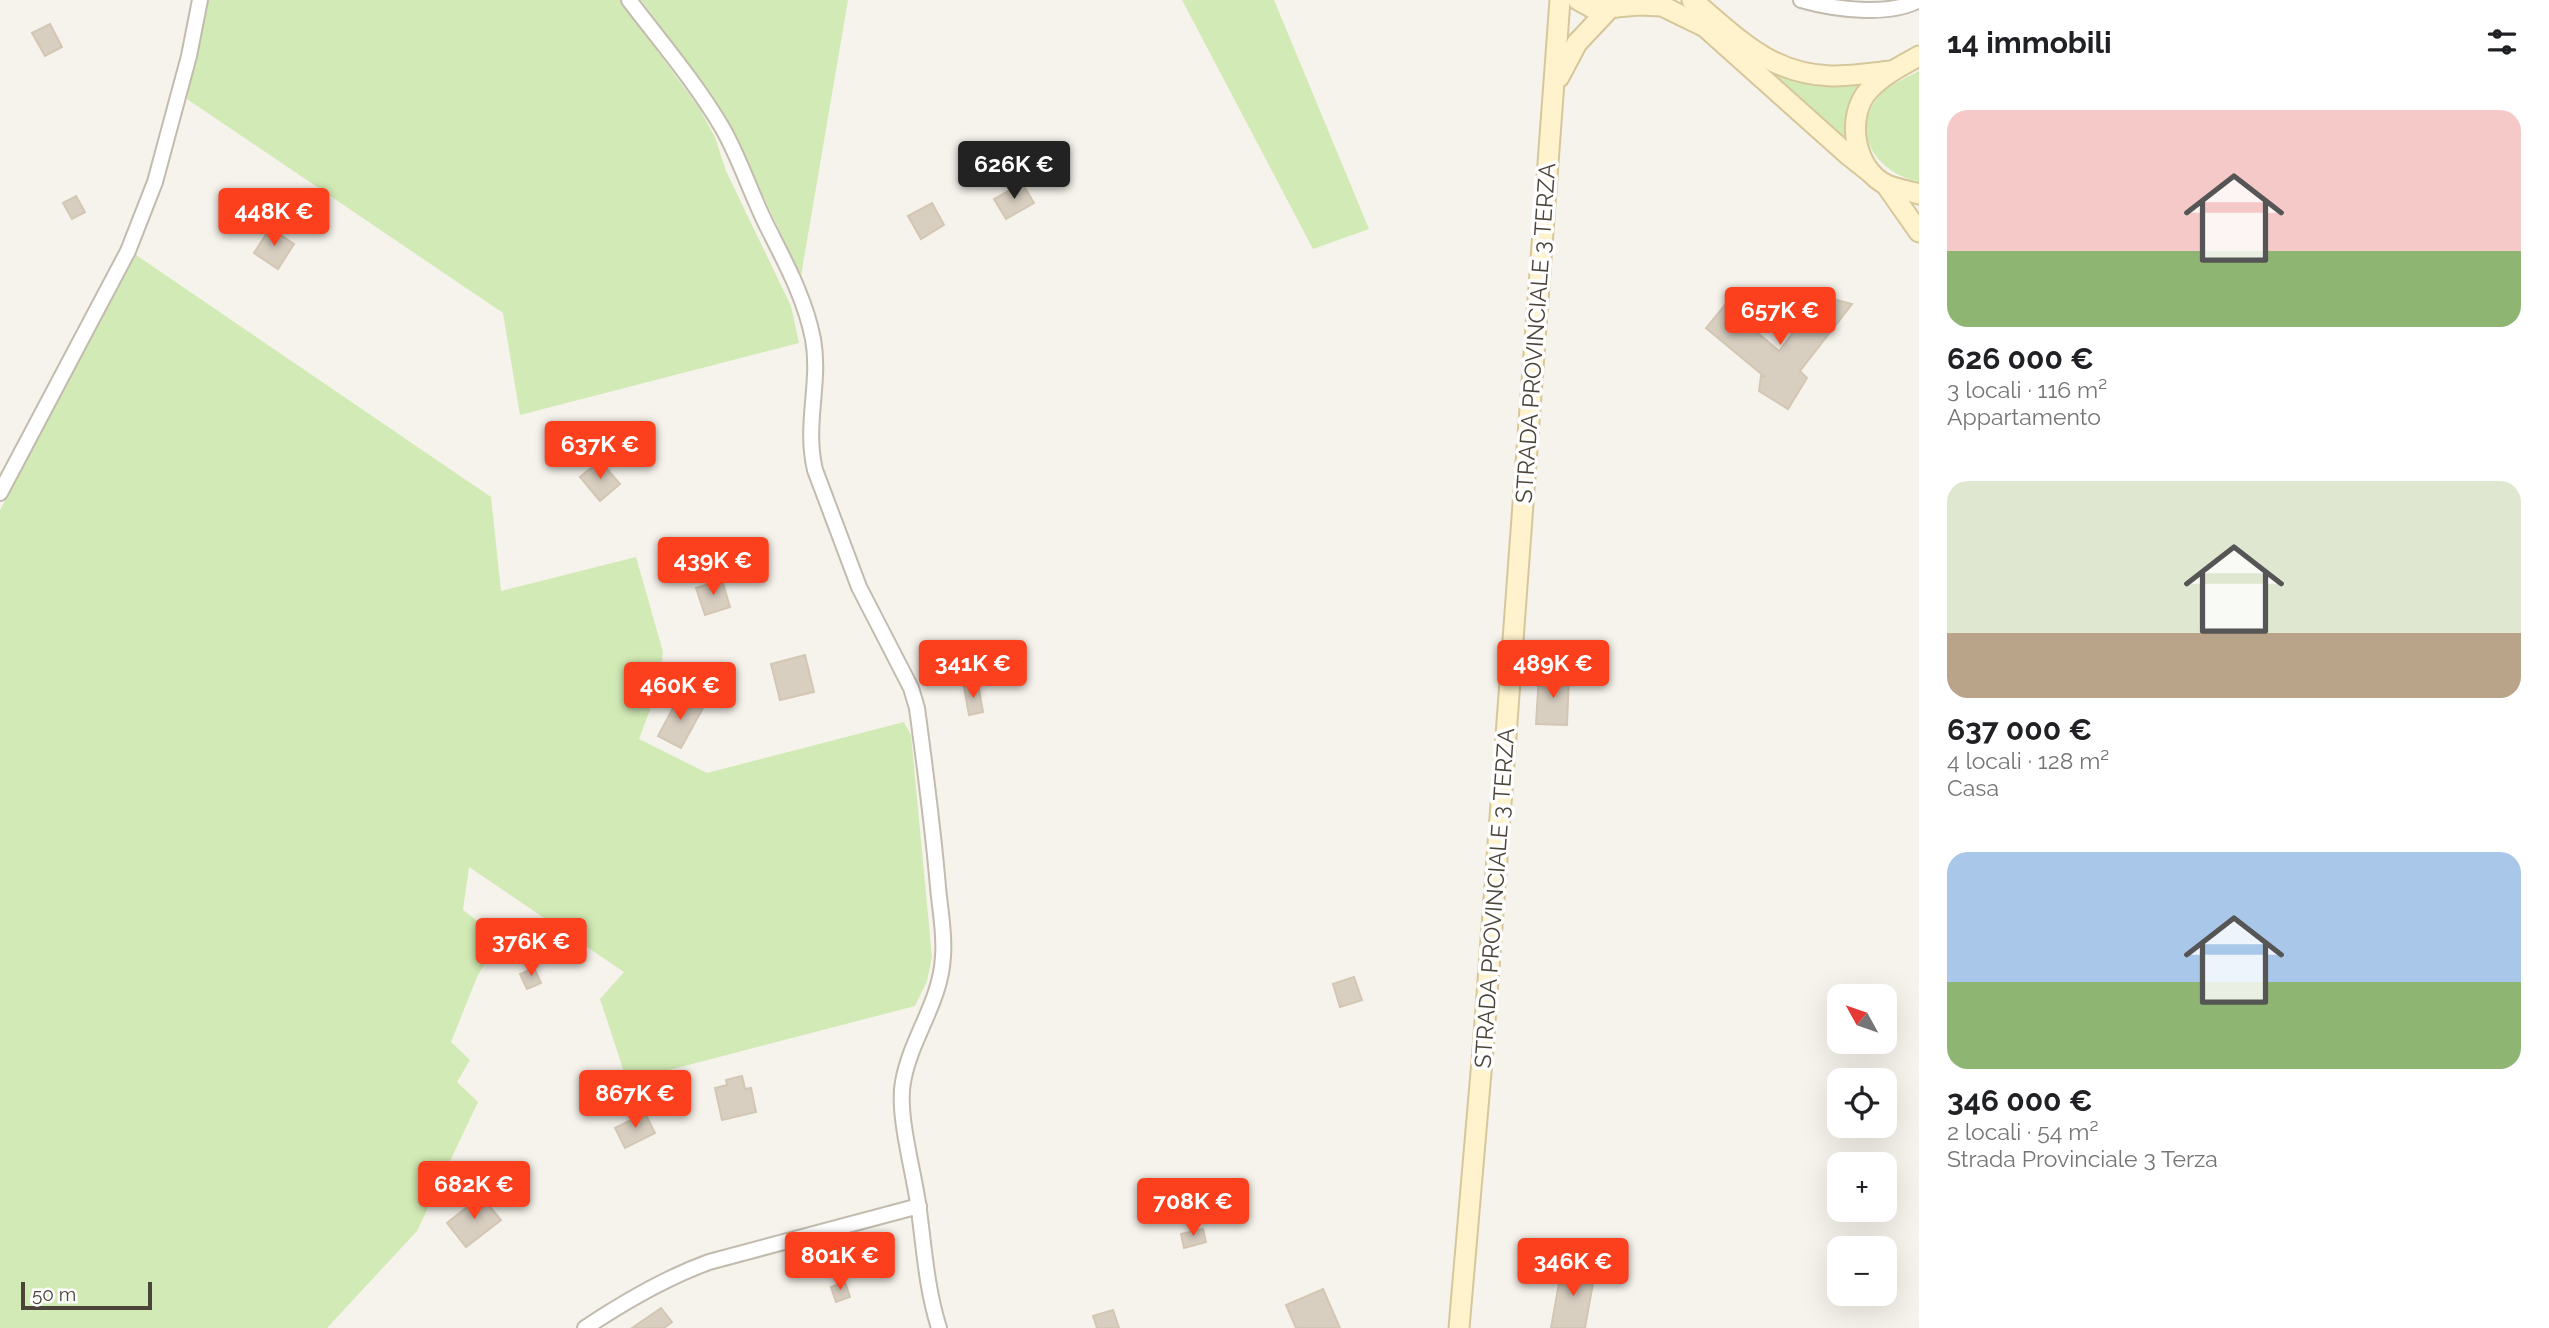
<!DOCTYPE html>
<html lang="it">
<meta charset="utf-8">
<style>
body{margin:0;font-family:Raleway,sans-serif;background:#f6f6f6;color:#202124;height:100vh;display:flex;flex-direction:column;font-size:26px;white-space:nowrap}
*{box-sizing:border-box;margin:0}
p{font-size:23px;color:#757577}
.icon{flex:none;width:38px;height:38px;fill:none;stroke:currentColor;stroke-width:2;stroke-linecap:round;stroke-linejoin:round}
.map{position:relative;flex:1;overflow:hidden}
.sheet{display:flex;flex-direction:column;background:#fff;width:630px}
.sheet>*{flex:none}
.needle{width:46px;rotate:310deg}
.controls{position:absolute;left:1827px;top:984px;display:grid;gap:14px}
.controls a{display:grid;place-items:center;width:70px;height:70px;border-radius:14px;background:#fff;box-shadow:0 7px 28px #0002;font-size:35px}
.scale{position:absolute;left:21px;bottom:18px;width:131px;box-sizing:border-box;padding-left:7px;border:4px solid #4b4439;border-top:0;font-size:19px;line-height:24px;white-space:nowrap;color:#4b4439;-webkit-text-stroke:5px #fff;paint-order:stroke}
.price{position:absolute;translate:-50% -60px;padding:0 16px;border-radius:7px;background:#fc3f1d;color:#fff;font-size:23px;line-height:46px;filter:drop-shadow(0 2px 4px #0008)}
.price::after{content:'';position:absolute;left:50%;top:42px;width:21px;height:16px;margin-left:-10px;background:inherit;clip-path:polygon(0 0,100% 0,50% 100%)}
.price.active{background:#222;color:#fff}
ul{padding:0;list-style:none}
li{display:grid;align-content:center;gap:14px;height:371px;padding:0 28px}
li span{display:grid;place-items:center;height:217px;border-radius:21px;color:#555}
li>.icon{margin-inline-start:auto}
span .icon{width:126px;height:126px;fill:#fffc;stroke-width:1}
li b{font-size:30px}
h2{display:flex;justify-content:space-between;align-items:center;height:84px;padding:0 28px;font-size:30px}
main{display:flex;flex:1;min-height:0}
.map>svg:first-child{display:block}
.green{fill:#d2eab5}
.building{fill:#d8cfc1;stroke:#d3c7b4;stroke-width:2}
.lines{fill:none;stroke-linecap:round;stroke-linejoin:round}
.street-casing{stroke:#c2bbae;stroke-width:18}
.secondary-casing{stroke:#d6c79b;stroke-width:23}
.street{stroke:#fff;stroke-width:14}
.secondary{stroke:#fff3cd;stroke-width:19}
.labels{text-anchor:middle;dominant-baseline:central;stroke-width:7;stroke-linejoin:round;paint-order:stroke}
.street-label{font-size:23px;fill:#4b4439;stroke:#fff}
</style>
<main>
<div class="map">
<svg width="1919" height="1328" viewBox="0 0 1919 1328">
<rect width="100%" height="100%" fill="#f6f3ec"/>
<g class="green">
<polygon points="207,0 620,0 699,108 715,137 726,171 791,306 799,343 520,415 503,313 187,99"/>
<polygon points="641,0 848,0 801,276 734,134 714,100"/>
<polygon points="1182,0 1274,0 1369,229 1313,249"/>
<path d="M1766,70C1802,84 1819,89 1859,84L1850,102L1844,141Z"/>
<path d="M1919,71V182C1879,173 1849,136 1878,97C1888,85 1906,78 1919,71Z"/>
<polygon points="136,255 491,497 501,591 636,557 663,652 659,686 639,739 707,773 904,722 911,735 932,957 927,981 915,1006 627,1081 600,999 624,972 469,867 463,910 500,938 477,977 451,1042 470,1060 457,1082 478,1102 417,1231 327,1328 0,1328 0,510"/>
</g>
<g class="building">
<polygon points="50,24 62,47 45,56 32,33"/>
<polygon points="1022,183 1034,203 1006,219 994,199"/>
<polygon points="76,196 85,212 72,219 63,203"/>
<polygon points="932,203 944,225 921,239 908,216"/>
<polygon points="270,228 294,244 278,269 254,253"/>
<polygon points="1821,296 1852,304 1800,371 1807,378 1788,409 1759,391 1761,376 1765,377 1706,328 1725,305 1779,351"/>
<polygon points="600,461 620,484 600,501 580,477"/>
<polygon points="722,580 730,607 705,615 696,588"/>
<polygon points="805,655 814,692 780,700 771,664"/>
<polygon points="1539,675 1569,676 1567,725 1536,724"/>
<polygon points="978,684 983,712 969,715 964,687"/>
<polygon points="680,695 703,708 681,748 658,736"/>
<polygon points="534,968 541,983 527,989 520,974"/>
<polygon points="1354,977 1362,1000 1340,1007 1333,984"/>
<polygon points="742,1076 745,1089 751,1088 756,1112 722,1120 715,1088 727,1085 726,1080"/>
<polygon points="645,1113 655,1133 625,1148 615,1128"/>
<polygon points="481,1196 501,1220 466,1247 447,1223"/>
<polygon points="1203,1229 1206,1242 1184,1248 1181,1234"/>
<polygon points="1562,1266 1595,1272 1585,1328 1551,1328"/>
<polygon points="845,1282 850,1297 836,1302 831,1287"/>
<polygon points="1323,1289 1340,1328 1296,1328 1286,1305"/>
<polygon points="661,1308 672,1322 664,1328 632,1328"/>
<polygon points="1113,1310 1119,1328 1097,1328 1093,1316"/>
</g>
<g class="lines">
<g class="street-casing">
<g id="street">
<path d="M629,0C661,42 696,83 723,129C740,159 751,194 767,226C785,262 805,298 813,339C821,383 804,424 815,470L859,587L911,688L917,708C925,768 933,827 938,887C940,910 945,934 943,956C941,1002 911,1037 903,1082C897,1113 913,1169 918,1203C924,1245 926,1287 939,1328"/>
<path d="M1801,0C1833,9 1889,17 1919,0"/>
<polyline points="0,493 128,251 155,182 189,56 200,0"/>
<path d="M585,1328C624,1302 665,1278 709,1262L919,1206"/>
</g>
</g>
<g class="secondary-casing">
<g id="secondary">
<polyline points="1578,0 1596,10 1616,7"/>
<path d="M1692,0C1737,37 1769,74 1831,76C1851,76 1872,73 1891,71"/>
<polyline points="1616,7 1639,5 1662,6 1705,27 1847,154 1871,173"/>
<path d="M1919,56C1901,66 1883,75 1869,90C1845,116 1854,170 1887,185C1897,189 1909,191 1919,194"/>
<polyline points="1559,77 1577,43 1609,9"/>
<polyline points="1886,185 1919,232"/>
<polyline points="1459,1328 1483,1049 1560,0"/>
</g>
</g>
<use href="#street" class="street"/>
<use href="#secondary" class="secondary"/>
</g>
<g class="labels">
<g class="street-label">
<text transform="translate(1535 333) rotate(-86)">STRADA PROVINCIALE 3 TERZA</text>
<text transform="translate(1494 898) rotate(-86)">STRADA PROVINCIALE 3 TERZA</text>
</g>
</g>
</svg>
<div class="controls">
<a><svg class="needle" viewBox="-14 -14 28 28"><path d="M0-13l5 13h-10z" fill="#e53935"/><path d="M0 13l5-13h-10z" fill="#757577"/></svg></a>
<a><svg class="icon" aria-label="locate" viewBox="0 0 24 24"><circle cx="12" cy="12" r="6"/><path d="M12 2v4M12 18v4M2 12h4M18 12h4"/></svg></a>
<a>+</a>
<a>−</a>
</div>
<div class="scale">50 m</div>
<b class="price active" style="left:1014px;top:201px">626K €</b>
<b class="price" style="left:274px;top:248px">448K €</b>
<b class="price" style="left:1780px;top:347px">657K €</b>
<b class="price" style="left:600px;top:481px">637K €</b>
<b class="price" style="left:713px;top:597px">439K €</b>
<b class="price" style="left:973px;top:700px">341K €</b>
<b class="price" style="left:1553px;top:700px">489K €</b>
<b class="price" style="left:680px;top:722px">460K €</b>
<b class="price" style="left:531px;top:978px">376K €</b>
<b class="price" style="left:635px;top:1130px">867K €</b>
<b class="price" style="left:474px;top:1221px">682K €</b>
<b class="price" style="left:1193px;top:1238px">708K €</b>
<b class="price" style="left:840px;top:1292px">801K €</b>
<b class="price" style="left:1573px;top:1298px">346K €</b>
</div>
<section class="sheet">
<h2>14 immobili<svg class="icon" aria-label="filters" viewBox="0 0 24 24"><path d="M4 7h16M4 17h16"/><circle cx="9" cy="7" r="2"/><circle cx="15" cy="17" r="2"/></svg></h2>
<ul>
<li><span style="background:linear-gradient(#f6c9c9 65%,#8fb573 0)"><svg class="icon" aria-label="home" viewBox="0 0 24 24"><path d="M3 11l9-7 9 7M6 9v11h12V9"/></svg></span><div><b>626 000 €</b><p>3 locali · 116 m²</p><p>Appartamento</p></div></li>
<li><span style="background:linear-gradient(#dfe7d0 70%,#b9a48a 0)"><svg class="icon" aria-label="home" viewBox="0 0 24 24"><path d="M3 11l9-7 9 7M6 9v11h12V9"/></svg></span><div><b>637 000 €</b><p>4 locali · 128 m²</p><p>Casa</p></div></li>
<li><span style="background:linear-gradient(#a9c7e8 60%,#8fb573 0)"><svg class="icon" aria-label="home" viewBox="0 0 24 24"><path d="M3 11l9-7 9 7M6 9v11h12V9"/></svg></span><div><b>346 000 €</b><p>2 locali · 54 m²</p><p>Strada Provinciale 3 Terza</p></div></li>
</ul>
</section>
</main>
